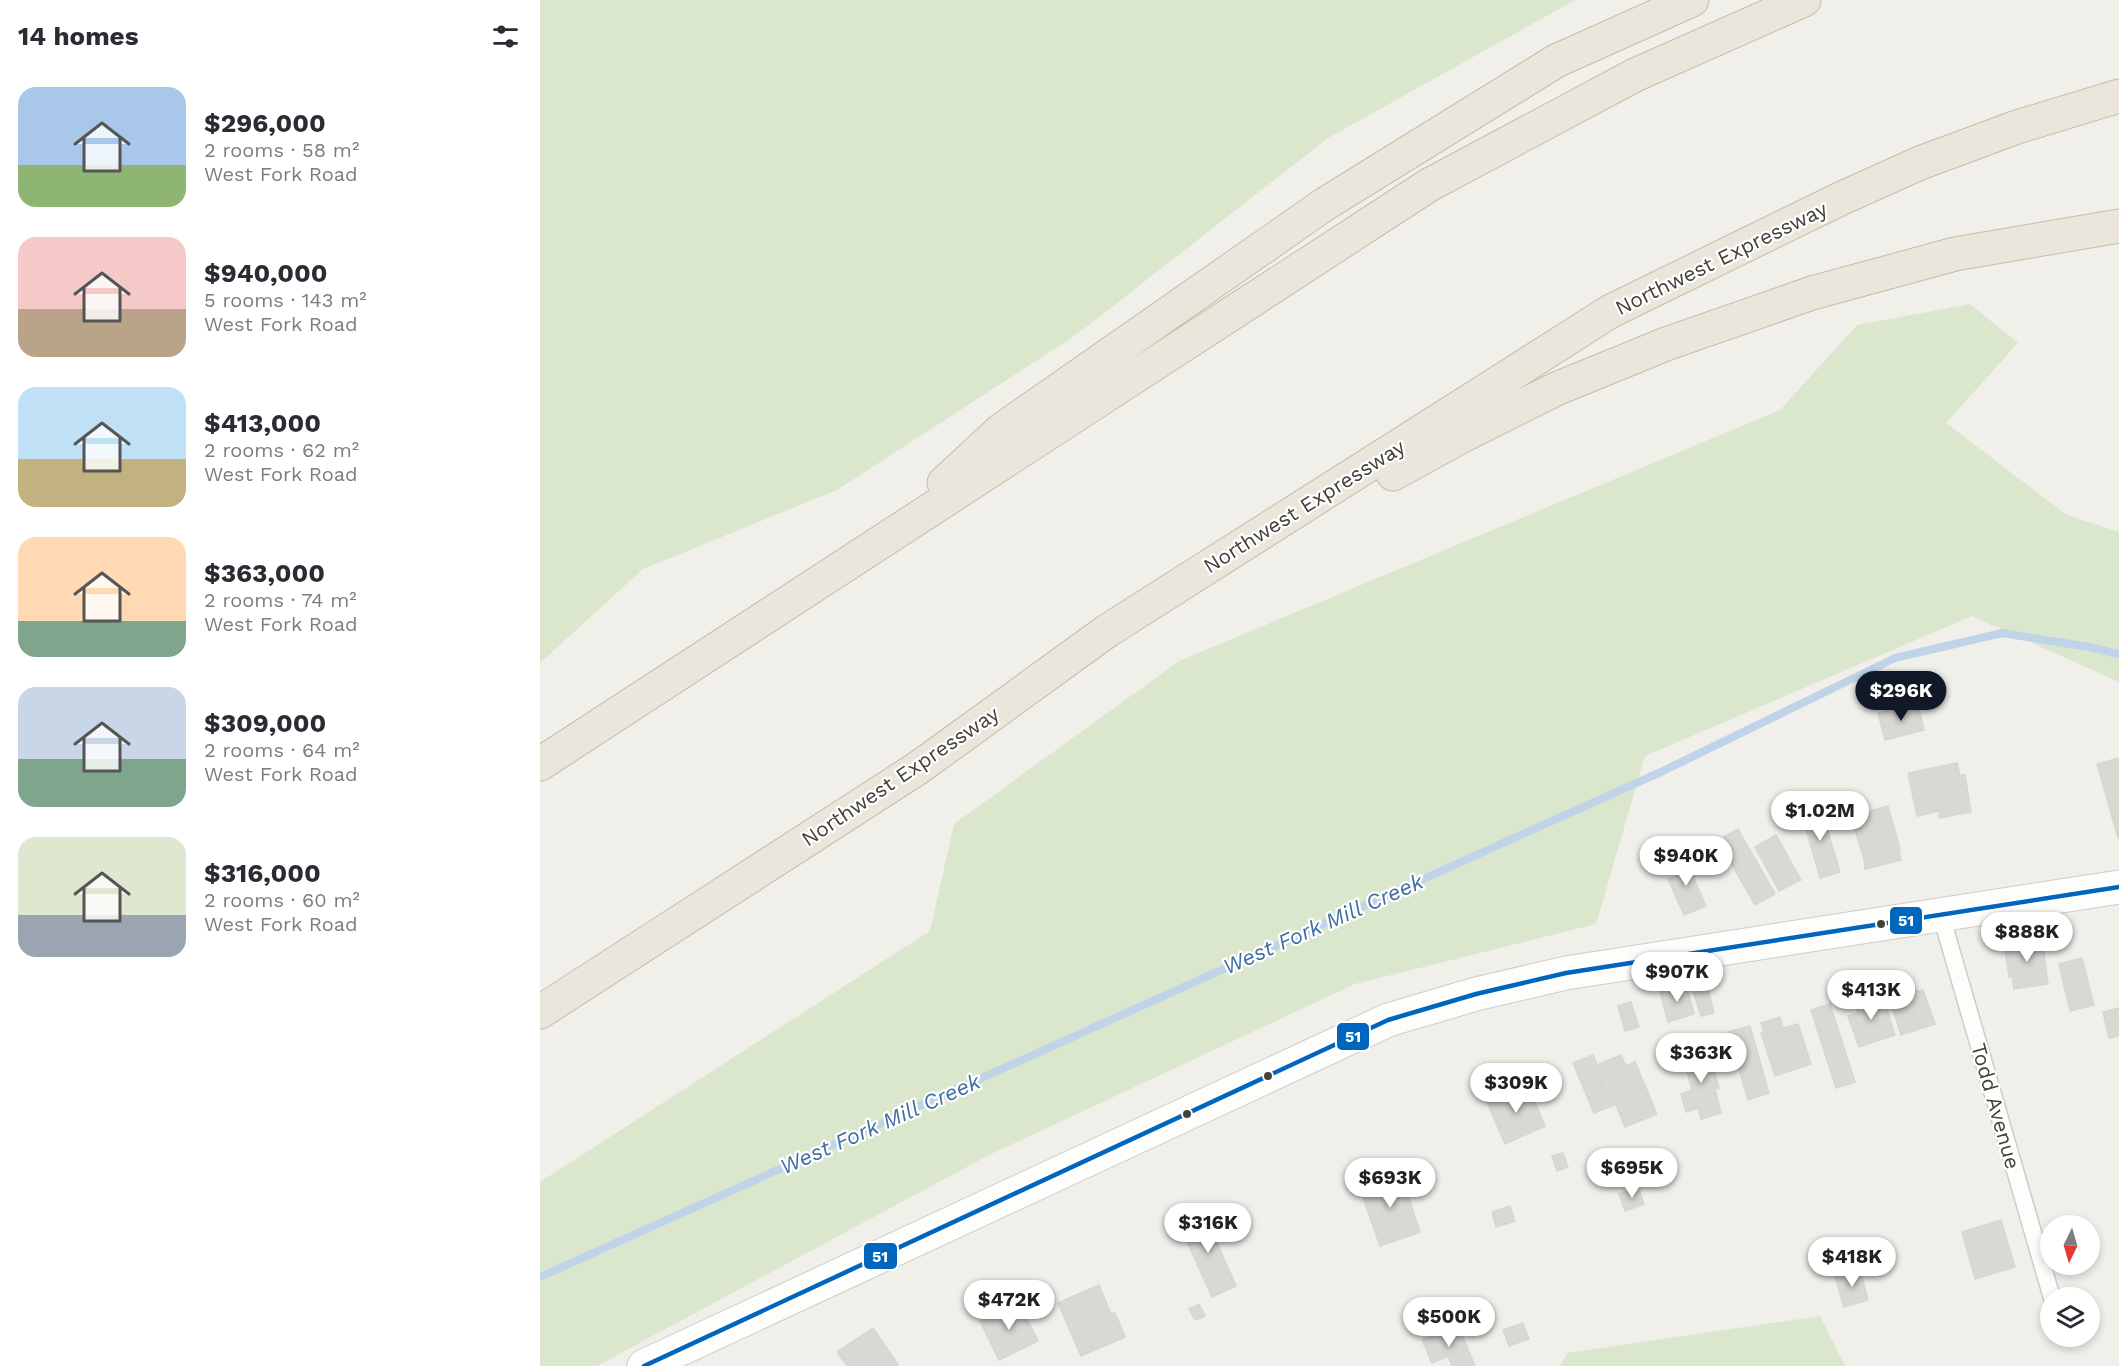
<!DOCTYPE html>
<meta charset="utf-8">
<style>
body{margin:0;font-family:"Work Sans",sans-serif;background:#f2f2f3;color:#2b2b33;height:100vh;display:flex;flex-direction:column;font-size:22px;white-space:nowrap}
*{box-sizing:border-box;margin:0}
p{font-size:20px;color:#7c7c81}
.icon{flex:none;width:33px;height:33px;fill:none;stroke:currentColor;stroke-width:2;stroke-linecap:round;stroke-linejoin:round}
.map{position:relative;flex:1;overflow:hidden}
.side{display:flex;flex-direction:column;background:#fff;width:540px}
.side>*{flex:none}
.needle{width:39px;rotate:185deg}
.controls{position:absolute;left:1500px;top:1215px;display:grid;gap:12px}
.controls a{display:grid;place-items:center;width:60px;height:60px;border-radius:50%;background:#fff;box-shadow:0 3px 9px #0003;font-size:30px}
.price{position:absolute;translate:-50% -51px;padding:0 14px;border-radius:21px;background:#fff;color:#222;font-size:20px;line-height:39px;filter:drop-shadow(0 2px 3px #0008)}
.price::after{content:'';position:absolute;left:50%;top:36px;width:18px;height:14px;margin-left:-9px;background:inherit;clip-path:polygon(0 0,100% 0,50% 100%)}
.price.on{background:#111827;color:#fff}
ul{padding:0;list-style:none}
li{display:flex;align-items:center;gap:18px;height:150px;padding:0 18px}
li span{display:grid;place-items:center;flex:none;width:168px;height:120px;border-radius:18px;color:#555}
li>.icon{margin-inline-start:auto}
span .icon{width:72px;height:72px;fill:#fffc;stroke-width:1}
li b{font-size:26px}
h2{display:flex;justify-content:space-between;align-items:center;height:72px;padding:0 18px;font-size:26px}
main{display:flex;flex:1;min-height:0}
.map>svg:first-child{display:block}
.green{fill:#dbe7cd}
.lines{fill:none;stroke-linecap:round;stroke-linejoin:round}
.stream{stroke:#c0d4e9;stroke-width:8}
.building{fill:#d9d8d3;stroke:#d8d6d0;stroke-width:1.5}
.service-casing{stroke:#ceccc8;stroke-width:19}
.tertiary-casing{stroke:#ceccc8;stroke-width:35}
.motorway-casing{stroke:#c5bda9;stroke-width:35}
.service{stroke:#fdfdfc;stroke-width:16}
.tertiary{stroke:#fdfdfc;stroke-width:33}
.motorway{stroke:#eae6db;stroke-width:33}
.bus-1-casing{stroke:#fff;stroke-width:9}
.bus-1{stroke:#0065bd;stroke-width:4.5}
.bus-dot{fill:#444137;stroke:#fff;stroke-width:2}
.labels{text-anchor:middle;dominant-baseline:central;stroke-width:4.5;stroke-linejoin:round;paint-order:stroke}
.street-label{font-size:21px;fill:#444137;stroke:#fff}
.water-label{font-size:22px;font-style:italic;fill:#3d6fa3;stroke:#fff}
.line-badge{stroke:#fff;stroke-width:2}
.badge-label{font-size:16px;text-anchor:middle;font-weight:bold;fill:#fff}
</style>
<main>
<section class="side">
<h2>14 homes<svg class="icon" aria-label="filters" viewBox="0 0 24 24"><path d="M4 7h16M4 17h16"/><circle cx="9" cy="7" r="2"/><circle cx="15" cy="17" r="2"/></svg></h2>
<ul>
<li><span style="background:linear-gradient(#a9c7e8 65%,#8fb573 0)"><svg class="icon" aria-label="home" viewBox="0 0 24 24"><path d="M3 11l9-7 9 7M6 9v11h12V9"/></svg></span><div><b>$296,000</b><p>2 rooms · 58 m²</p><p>West Fork Road</p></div></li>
<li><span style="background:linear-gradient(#f6c9c9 60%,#b9a48a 0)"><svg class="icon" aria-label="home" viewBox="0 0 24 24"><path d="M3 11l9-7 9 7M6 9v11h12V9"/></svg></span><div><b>$940,000</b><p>5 rooms · 143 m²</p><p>West Fork Road</p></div></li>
<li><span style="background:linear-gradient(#bfe0f5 60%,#c2b280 0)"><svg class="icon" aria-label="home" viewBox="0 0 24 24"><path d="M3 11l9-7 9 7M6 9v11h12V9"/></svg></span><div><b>$413,000</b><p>2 rooms · 62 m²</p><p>West Fork Road</p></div></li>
<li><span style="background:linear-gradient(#ffd9b3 70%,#7fa58c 0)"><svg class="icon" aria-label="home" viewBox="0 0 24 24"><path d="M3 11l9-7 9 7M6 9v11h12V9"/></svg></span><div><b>$363,000</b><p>2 rooms · 74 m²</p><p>West Fork Road</p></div></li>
<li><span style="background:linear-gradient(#c9d6e8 60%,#7fa58c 0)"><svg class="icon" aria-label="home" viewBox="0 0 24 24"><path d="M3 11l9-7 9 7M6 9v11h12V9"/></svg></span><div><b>$309,000</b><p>2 rooms · 64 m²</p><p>West Fork Road</p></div></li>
<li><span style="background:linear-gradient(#dfe7d0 65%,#9aa5b1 0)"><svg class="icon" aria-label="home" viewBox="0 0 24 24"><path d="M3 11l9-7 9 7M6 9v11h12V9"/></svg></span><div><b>$316,000</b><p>2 rooms · 60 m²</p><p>West Fork Road</p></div></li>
</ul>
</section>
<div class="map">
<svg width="1579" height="1366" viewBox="0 0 1579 1366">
<rect width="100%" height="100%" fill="#f0efea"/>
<g class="green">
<polygon points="0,0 1035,0 788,138 536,335 297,490 103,569 0,663"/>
<polygon points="1430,304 1478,343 1406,423 1527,515 1579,532 1579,682 1432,616 1105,756 1056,924 815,984 449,1155 57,1366 0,1366 0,1182 390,931 414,824 639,661 1240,410 1317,325"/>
<polygon points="1280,1316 1305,1366 1020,1366 1027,1353"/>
</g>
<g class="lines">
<polyline class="stream" points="0,1277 1123,771 1355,658 1462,633 1549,647 1579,654"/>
</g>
<g class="building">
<polygon points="1378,704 1384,730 1345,740 1338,713"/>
<polygon points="1579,758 1579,838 1578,838 1557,764"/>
<polygon points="1417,763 1420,776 1425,775 1431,812 1399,818 1400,811 1377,816 1368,773"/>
<polygon points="1280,805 1300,872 1280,878 1261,811"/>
<polygon points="1348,806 1360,849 1359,850 1361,860 1325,869 1324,859 1311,817"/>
<polygon points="1198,829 1235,894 1215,905 1185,852 1191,849 1184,837"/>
<polygon points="1236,835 1261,880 1239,891 1215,847"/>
<polygon points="1144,856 1166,906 1144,915 1128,879 1136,876 1130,862"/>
<polygon points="1502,938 1508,984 1474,989 1472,976 1469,977 1464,943"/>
<polygon points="1542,958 1554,1005 1530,1011 1519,964"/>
<polygon points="1166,981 1174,1013 1161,1016 1151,985"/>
<polygon points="1146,984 1154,1014 1128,1022 1120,992"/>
<polygon points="1374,985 1376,992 1383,990 1395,1024 1361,1035 1348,994"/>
<polygon points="1342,994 1355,1035 1319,1047 1308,1016 1318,1013 1314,1001"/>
<polygon points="1091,1002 1099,1027 1085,1031 1078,1006"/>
<polygon points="1290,1004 1315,1082 1296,1088 1271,1010"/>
<polygon points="1579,1008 1579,1036 1569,1038 1563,1012"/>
<polygon points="1240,1017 1243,1028 1258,1024 1271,1064 1235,1076 1221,1033 1224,1032 1221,1023"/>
<polygon points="1210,1026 1229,1093 1208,1100 1188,1032"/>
<polygon points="1167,1046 1179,1088 1175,1089 1181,1113 1161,1119 1158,1108 1146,1112 1141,1094 1152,1090 1142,1053"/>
<polygon points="1053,1055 1074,1105 1054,1113 1033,1063"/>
<polygon points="1081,1055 1086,1066 1095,1062 1117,1114 1085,1127 1059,1064"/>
<polygon points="984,1084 985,1088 988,1086 1005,1126 965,1144 947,1102 953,1100 952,1097 963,1092 965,1097 974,1093 972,1089"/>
<polygon points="1023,1153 1028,1167 1017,1171 1012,1156"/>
<polygon points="860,1171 880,1232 840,1246 820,1189 823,1188 821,1185"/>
<polygon points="1098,1187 1104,1204 1085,1211 1079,1194"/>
<polygon points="970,1206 975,1221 956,1227 952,1212"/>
<polygon points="662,1209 696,1286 672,1297 642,1230 648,1227 643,1217"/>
<polygon points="1461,1220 1475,1267 1435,1279 1422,1232"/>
<polygon points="1320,1270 1328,1300 1304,1307 1295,1277"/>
<polygon points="559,1285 571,1314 575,1313 585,1337 541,1356 518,1303"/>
<polygon points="479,1303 498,1341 459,1360 440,1321"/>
<polygon points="659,1304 665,1316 655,1320 649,1309"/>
<polygon points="983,1323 989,1339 969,1346 963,1330"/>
<polygon points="918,1325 935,1366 912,1366 908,1356 892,1363 882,1340"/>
<polygon points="333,1328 359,1366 307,1366 297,1352"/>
</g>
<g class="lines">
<g class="service-casing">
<polyline id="service" points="1401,915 1512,1298"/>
</g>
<g class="tertiary-casing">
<polyline id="tertiary" points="104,1366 848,1020 936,994 1026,973 1579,887"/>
</g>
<g class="motorway-casing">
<g id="motorway">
<polyline points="853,474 924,435 1016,389 1126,344 1272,293 1415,254 1579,226"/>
<polyline points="404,483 461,430 785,204 1016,61 1152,0"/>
<polyline points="0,764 889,185 1095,75 1264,0"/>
<polyline points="0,1012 378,768 567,631 1071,311 1300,199 1380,163 1477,127 1579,96"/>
</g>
</g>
<use href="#service" class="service"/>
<use href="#tertiary" class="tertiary"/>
<use href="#motorway" class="motorway"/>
<g class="bus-1-casing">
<polyline id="bus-1" points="104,1366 848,1020 936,994 1026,973 1579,887"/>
</g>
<use href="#bus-1" class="bus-1"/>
</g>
<g class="bus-dot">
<circle cx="1341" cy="924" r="5"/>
<circle cx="728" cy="1076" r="5"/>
<circle cx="647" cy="1114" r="5"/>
</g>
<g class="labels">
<g class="street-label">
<text transform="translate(1181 258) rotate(-26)">Northwest Expressway</text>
<text transform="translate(764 506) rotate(-32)">Northwest Expressway</text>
<text transform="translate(360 776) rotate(-34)">Northwest Expressway</text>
<text transform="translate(1456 1106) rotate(74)">Todd Avenue</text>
</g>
<g class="water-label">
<text transform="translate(783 924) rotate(-24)">West Fork Mill Creek</text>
<text transform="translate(340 1124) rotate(-24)">West Fork Mill Creek</text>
</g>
</g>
<g class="line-badge">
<rect x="1349" y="906" width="34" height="29" rx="6" fill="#0065bd"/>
<rect x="796" y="1022" width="34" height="29" rx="6" fill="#0065bd"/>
<rect x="323" y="1242" width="35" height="28" rx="6" fill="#0065bd"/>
</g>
<g class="badge-label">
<text x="1366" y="926">51</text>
<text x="813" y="1042">51</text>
<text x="340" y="1262">51</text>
</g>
</svg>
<div class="controls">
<a><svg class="needle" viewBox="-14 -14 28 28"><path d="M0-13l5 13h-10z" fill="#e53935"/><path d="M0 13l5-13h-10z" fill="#7c7c81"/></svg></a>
<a><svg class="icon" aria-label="layers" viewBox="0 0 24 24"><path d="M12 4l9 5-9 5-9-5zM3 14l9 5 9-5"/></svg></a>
</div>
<b class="price on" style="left:1361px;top:722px">$296K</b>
<b class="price" style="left:1280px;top:842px">$1.02M</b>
<b class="price" style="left:1146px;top:887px">$940K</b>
<b class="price" style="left:1487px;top:963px">$888K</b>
<b class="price" style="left:1137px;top:1003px">$907K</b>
<b class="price" style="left:1331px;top:1021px">$413K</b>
<b class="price" style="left:1161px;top:1084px">$363K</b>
<b class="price" style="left:976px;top:1114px">$309K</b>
<b class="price" style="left:1092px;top:1199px">$695K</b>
<b class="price" style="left:850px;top:1209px">$693K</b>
<b class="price" style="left:668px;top:1254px">$316K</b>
<b class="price" style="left:1312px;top:1288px">$418K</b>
<b class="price" style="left:469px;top:1331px">$472K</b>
<b class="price" style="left:909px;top:1348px">$500K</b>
</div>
</main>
